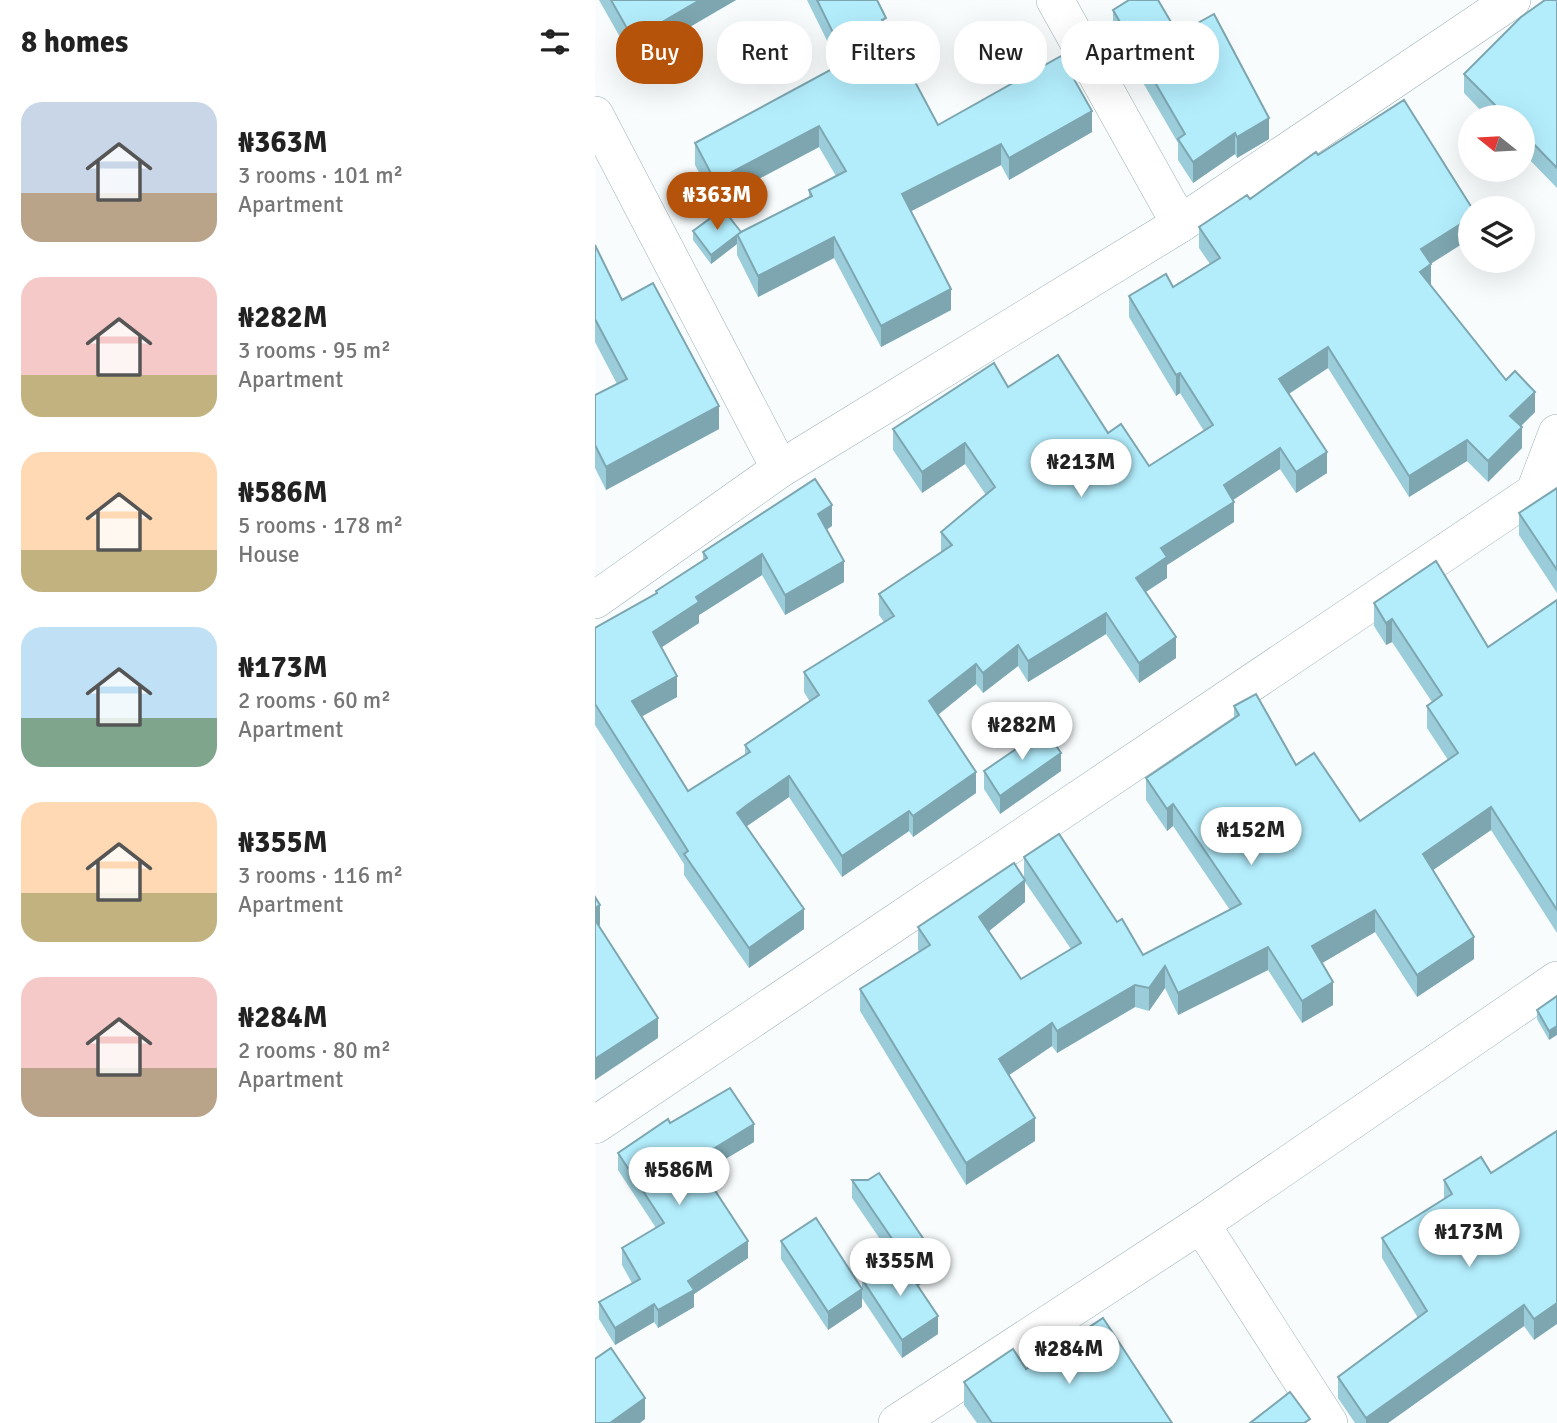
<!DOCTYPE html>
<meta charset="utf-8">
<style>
body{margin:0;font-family:Signika,sans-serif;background:#f2f2f2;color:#222;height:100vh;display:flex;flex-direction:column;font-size:26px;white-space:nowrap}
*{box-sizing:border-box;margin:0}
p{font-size:23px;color:#767676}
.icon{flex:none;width:38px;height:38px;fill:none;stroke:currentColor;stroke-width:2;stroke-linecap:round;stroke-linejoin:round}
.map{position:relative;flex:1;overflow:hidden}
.details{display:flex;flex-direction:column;background:#fff;width:595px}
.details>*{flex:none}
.top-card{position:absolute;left:21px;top:21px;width:665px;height:63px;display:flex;gap:14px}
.needle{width:46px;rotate:288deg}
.fabs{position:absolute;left:863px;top:105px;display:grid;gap:14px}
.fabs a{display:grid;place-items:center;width:77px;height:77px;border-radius:50%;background:#fff;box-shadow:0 7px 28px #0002;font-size:35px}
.price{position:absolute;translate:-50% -60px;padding:0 16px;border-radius:24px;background:#fff;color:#222;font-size:23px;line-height:46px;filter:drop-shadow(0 2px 4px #0008)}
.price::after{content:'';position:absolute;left:50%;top:42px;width:21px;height:16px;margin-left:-10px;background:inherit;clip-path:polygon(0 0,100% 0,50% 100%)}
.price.selected{background:#b45309;color:#fff}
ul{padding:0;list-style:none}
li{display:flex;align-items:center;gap:21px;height:175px;padding:0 21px}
li span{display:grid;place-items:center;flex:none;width:196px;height:140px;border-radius:21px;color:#555}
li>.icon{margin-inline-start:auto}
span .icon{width:84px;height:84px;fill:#fffc;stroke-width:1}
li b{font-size:30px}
h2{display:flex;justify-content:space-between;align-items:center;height:84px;padding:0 21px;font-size:30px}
.chip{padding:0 24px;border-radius:28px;background:#fff;box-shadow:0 7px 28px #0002;font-size:24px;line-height:63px}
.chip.selected{background:#b45309;color:#fff}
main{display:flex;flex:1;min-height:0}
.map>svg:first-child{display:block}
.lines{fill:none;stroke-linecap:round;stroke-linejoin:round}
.street-casing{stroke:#9db0b5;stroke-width:38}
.street{stroke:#fff;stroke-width:37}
.wall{fill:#9accd9;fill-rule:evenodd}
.shaded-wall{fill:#7da6b0}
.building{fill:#b3edfc;stroke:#7da6b0;stroke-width:2}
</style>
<main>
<section class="details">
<h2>8 homes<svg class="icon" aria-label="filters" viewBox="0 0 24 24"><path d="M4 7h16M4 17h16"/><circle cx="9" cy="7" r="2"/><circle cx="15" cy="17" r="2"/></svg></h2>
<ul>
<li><span style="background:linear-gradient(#c9d6e8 65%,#b9a48a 0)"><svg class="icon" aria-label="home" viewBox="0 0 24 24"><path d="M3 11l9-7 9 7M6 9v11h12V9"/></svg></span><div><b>₦363M</b><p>3 rooms · 101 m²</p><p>Apartment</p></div></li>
<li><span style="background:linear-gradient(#f6c9c9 70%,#c2b280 0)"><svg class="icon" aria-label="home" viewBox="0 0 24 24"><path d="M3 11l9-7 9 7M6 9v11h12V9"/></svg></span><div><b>₦282M</b><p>3 rooms · 95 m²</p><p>Apartment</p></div></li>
<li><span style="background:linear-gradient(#ffd9b3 70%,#c2b280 0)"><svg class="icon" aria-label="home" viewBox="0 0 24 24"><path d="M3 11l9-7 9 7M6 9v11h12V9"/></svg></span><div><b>₦586M</b><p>5 rooms · 178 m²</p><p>House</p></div></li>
<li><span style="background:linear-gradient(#bfe0f5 65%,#7fa58c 0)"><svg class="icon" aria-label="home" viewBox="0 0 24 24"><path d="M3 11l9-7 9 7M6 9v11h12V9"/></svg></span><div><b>₦173M</b><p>2 rooms · 60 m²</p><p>Apartment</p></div></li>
<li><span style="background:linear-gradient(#ffd9b3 65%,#c2b280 0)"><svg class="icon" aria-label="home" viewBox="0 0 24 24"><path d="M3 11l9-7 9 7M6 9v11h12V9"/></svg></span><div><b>₦355M</b><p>3 rooms · 116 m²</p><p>Apartment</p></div></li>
<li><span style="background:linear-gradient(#f6c9c9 65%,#b9a48a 0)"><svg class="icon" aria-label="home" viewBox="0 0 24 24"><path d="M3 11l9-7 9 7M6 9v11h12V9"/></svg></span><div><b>₦284M</b><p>2 rooms · 80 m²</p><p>Apartment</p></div></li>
</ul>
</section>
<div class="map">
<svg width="962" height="1423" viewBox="0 0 962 1423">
<rect width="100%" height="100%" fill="#f8fcfd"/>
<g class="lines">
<g class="street-casing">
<g id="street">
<polyline points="460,0 585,224"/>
<polyline points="0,115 185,469"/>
<polyline points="940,491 962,433"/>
<polyline points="0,600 185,469 585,224 917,0"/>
<polyline points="0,1125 962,477"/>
<polyline points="606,1224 734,1423"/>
<polyline points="302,1423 606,1224 962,980"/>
</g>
</g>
<use href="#street" class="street"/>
</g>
<g class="wall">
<polygon points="4,0 141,0 38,60"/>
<polygon points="212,0 282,0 291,27 343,125 497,132 414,180 406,165 315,211 356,310 286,347 239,258 163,297 142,255 142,244 116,264 98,240 98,231 146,232 214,197 214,190 241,176 224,147 120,202 100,165 100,143 244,65"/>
<polygon points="962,0 962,188 928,153 928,117 892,117 869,93 869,74"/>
<polygon points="518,10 583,34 674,139 642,158 640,154 598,183 583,160 583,143 518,31"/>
<polygon points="723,155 836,264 836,285 911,380 940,412 926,426 927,448 893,482 872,461 814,497 733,368 694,394 732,473 701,493 685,469 638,500 639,522 572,565 572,578 551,592 581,658 544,683 511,634 433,682 423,666 388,693 381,684 343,715 381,793 318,837 314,831 247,877 194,797 152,826 151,826 209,929 154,968 89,875 89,864 0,725 0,628 61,594 61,591 108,560 108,552 237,526 231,530 249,582 190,615 167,575 104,615 104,623 66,647 82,697 46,716 93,791 150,755 150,745 215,702 209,692 209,672 289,622 284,615 284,594 346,552 346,532 391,495 370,464 327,493 298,450 298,429 413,387 513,433 554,466 609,431 585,393 581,396 534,317 534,296 578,287 615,264 604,248 604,227 655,199"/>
<polygon points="0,245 27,300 124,429 11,490 0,468 0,395 22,384 0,342"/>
<polygon points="962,488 962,593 924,535 924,513"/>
<path d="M962,600V933L896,830L838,870L879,959L822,997L780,932L727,963L738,1005L707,1023L673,970L583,1015L570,988L554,1011L540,1007L462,1053L457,1046L414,1075L440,1141L371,1185L265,1011V989L324,951L323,950V927L429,878V857L522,922L548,955L635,910L578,826L572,831L551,800V778L639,718V706L701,765L765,821L853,760L832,728V706L837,702L797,642L791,645L779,626V603L893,647ZM430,882L476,949L426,979L394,931L430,902Z"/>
<polygon points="389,771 466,771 405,814 389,789"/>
<polygon points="962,996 954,1040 942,1019 942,1010"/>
<polygon points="75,1123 159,1142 108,1172 153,1258 99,1294 99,1307 63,1328 59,1322 20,1345 4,1319 4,1302 37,1283 27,1265 27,1248 61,1228 23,1170 23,1153"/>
<polygon points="962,1131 939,1340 929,1326 793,1423 760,1423 743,1398 743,1377 823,1318 787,1258 787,1238 849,1199 849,1180 896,1173"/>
<polygon points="257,1180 340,1274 323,1286 343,1334 307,1358 267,1298 267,1307 233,1330 186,1259 186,1241 267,1288 267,1279 298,1258 257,1198"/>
<polygon points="431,1369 577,1423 382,1423 369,1405 369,1382"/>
</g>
<g class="shaded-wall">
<polygon points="105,0 141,0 38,60 38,39"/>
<polygon points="497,111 497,132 414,180 414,158"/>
<polygon points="674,118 674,139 642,158 642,137"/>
<polygon points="224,126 224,147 120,202 120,181"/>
<polygon points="640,133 640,154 598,183 598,162"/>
<polygon points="406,144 406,165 307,216 307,194"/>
<polygon points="875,218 875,239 826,270 826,249"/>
<polygon points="142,235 142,244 116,264 116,255"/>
<polygon points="239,237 239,258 163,297 163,276"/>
<polygon points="836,264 836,285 825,293 825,272"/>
<polygon points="356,289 356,310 286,347 286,326"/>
<polygon points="733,347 733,368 684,400 684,379"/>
<polygon points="585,373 585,393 581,396 581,375"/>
<polygon points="940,392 940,412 915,437 915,416"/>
<polygon points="124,406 124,429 11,490 11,467"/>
<polygon points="927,427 927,448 893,482 893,461"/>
<polygon points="872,440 872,461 814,497 814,476"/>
<polygon points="370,443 370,464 327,493 327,472"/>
<polygon points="685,448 685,469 629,506 629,485"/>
<polygon points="732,452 732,473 701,493 701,472"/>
<polygon points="639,502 639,522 572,565 572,578 541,598 541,578 566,548"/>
<polygon points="237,505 237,526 223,535 223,514"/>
<polygon points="167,554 167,575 104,615 104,623 58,653 58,632 101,597"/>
<polygon points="249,561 249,582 190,615 190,595"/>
<polygon points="511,613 511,634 433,682 433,661"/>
<polygon points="797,619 797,642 791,645 791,623"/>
<polygon points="581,637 581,658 544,683 544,663"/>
<polygon points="423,645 423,666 388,693 388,673"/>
<polygon points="381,664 381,684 334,722 334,701"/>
<polygon points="82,676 82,697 37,722 37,701"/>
<polygon points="466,753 466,771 405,814 405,796"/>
<polygon points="381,772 381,793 318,837 318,816"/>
<polygon points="194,776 194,797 142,833 142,813"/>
<polygon points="578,804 578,826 572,831 572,809"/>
<polygon points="896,807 896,830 828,877 828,854"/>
<polygon points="314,811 314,831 247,877 247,856"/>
<polygon points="430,880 430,902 384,939 384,917"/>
<polygon points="5,905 5,925 0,928 0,908"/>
<polygon points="209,909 209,929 154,968 154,948"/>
<polygon points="780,910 780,932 717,969 717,946"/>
<polygon points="879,937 879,959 822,997 822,975"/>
<polygon points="673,947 673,970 583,1015 583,993"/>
<polygon points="570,966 570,988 554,1011 554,988"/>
<polygon points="738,982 738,1005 707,1023 707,1001"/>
<polygon points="540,985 540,1007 462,1053 462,1031"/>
<polygon points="63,1018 63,1038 0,1080 0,1059"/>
<polygon points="457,1023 457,1046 404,1082 404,1059"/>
<polygon points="962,1026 962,1035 954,1040 954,1031"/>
<polygon points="440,1118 440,1141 371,1185 371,1163"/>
<polygon points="159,1124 159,1142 100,1177 100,1160"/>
<polygon points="153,1241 153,1258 99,1294 99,1307 63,1328 63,1310 93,1281"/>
<polygon points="340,1256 340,1274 319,1289 319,1271"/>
<polygon points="267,1289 267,1307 233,1330 233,1312"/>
<polygon points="962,1303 962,1324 939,1340 939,1319"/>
<polygon points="59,1304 59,1322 20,1345 20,1328"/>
<polygon points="929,1305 929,1326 793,1423 771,1423 771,1418"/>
<polygon points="343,1316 343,1334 307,1358 307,1340"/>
<polygon points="50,1398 50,1419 45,1423 15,1423"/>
</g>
<g class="building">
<polygon points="16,0 105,0 38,39"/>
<polygon points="222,0 282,0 291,18 287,20 343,125 466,56 497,111 414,158 406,144 307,194 356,289 286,326 239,237 163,276 142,234 217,196 214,190 251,171 224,126 120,181 100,143 252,61"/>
<polygon points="534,0 563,0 583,34 619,14 674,118 642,137 640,133 598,162 583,139 590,134 518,10"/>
<polygon points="950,0 962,0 962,168 928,133 928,117 912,117 869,74 926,17"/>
<polygon points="809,100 877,208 875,208 875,218 826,249 836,264 825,272 911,380 920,371 940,392 915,416 927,427 893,461 872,440 814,476 733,347 684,379 732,452 701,472 685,448 629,485 639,502 566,548 572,557 541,578 581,637 544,663 511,613 433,661 423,645 388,673 381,664 334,701 381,772 318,816 314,811 247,856 194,776 152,805 142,813 209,909 154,948 89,854 93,851 0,704 0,628 62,593 61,591 112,558 108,552 220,479 237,505 223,514 249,561 190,595 167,554 101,597 104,602 58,632 82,676 37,701 93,791 155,752 150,745 224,695 209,672 299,616 284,594 357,545 346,532 400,487 370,443 327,472 298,429 399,363 413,387 463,355 513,433 526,424 554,466 618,425 585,373 581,375 534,296 571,274 578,287 625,258 604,227 652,195 655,199 721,152 723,155"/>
<polygon points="128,209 146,232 116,255 98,231"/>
<polygon points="0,245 27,300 58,283 124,406 11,467 0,445 0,395 32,379 0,319"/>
<polygon points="962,488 962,570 924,513"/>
<polygon points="841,561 893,647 962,600 962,910 896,807 828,854 879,937 822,975 780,910 717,946 738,982 707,1001 673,947 583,993 570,966 554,988 540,985 462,1031 457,1023 404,1059 440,1118 371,1163 265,989 335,945 323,927 419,863 430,880 384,917 426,979 486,943 429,857 464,834 522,922 527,919 548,955 646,904 578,804 572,809 551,778 644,715 639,706 661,694 701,765 719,753 765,821 863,753 832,706 847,695 797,619 791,623 779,603"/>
<polygon points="450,729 466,753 405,796 389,771"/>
<polygon points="0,897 5,905 0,908"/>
<polygon points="0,920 63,1018 0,1059"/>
<polygon points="962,996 962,1026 954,1031 942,1010"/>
<polygon points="135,1088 159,1124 100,1160 153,1241 93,1281 99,1290 63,1310 59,1304 20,1328 4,1302 45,1279 27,1248 69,1223 23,1153 73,1119 75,1123"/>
<polygon points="962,1131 962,1303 939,1319 929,1305 771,1418 743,1377 832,1311 787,1238 857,1194 849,1180 886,1157 896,1173"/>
<polygon points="284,1173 340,1256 319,1271 257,1180 273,1180"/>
<polygon points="221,1218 267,1289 233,1312 186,1241"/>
<polygon points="302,1255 343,1316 307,1340 267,1279"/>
<polygon points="508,1318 577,1423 397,1423 369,1382 418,1349 431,1369"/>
<polygon points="16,1348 50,1398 15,1423 0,1423 0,1359"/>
<polygon points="695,1392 715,1419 709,1423 655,1423"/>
</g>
</svg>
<div class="fabs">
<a><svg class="needle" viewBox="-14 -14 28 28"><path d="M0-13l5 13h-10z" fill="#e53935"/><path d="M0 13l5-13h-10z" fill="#767676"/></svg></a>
<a><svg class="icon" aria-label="layers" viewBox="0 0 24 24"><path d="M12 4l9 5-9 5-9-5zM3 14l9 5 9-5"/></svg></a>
</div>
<b class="price selected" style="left:122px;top:232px">₦363M</b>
<b class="price" style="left:486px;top:499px">₦213M</b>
<b class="price" style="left:427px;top:762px">₦282M</b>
<b class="price" style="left:656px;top:867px">₦152M</b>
<b class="price" style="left:84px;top:1207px">₦586M</b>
<b class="price" style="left:874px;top:1269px">₦173M</b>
<b class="price" style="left:305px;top:1298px">₦355M</b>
<b class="price" style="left:474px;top:1386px">₦284M</b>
<div class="top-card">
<a class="chip selected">Buy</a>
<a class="chip">Rent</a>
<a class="chip">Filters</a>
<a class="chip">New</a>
<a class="chip">Apartment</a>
</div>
</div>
</main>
